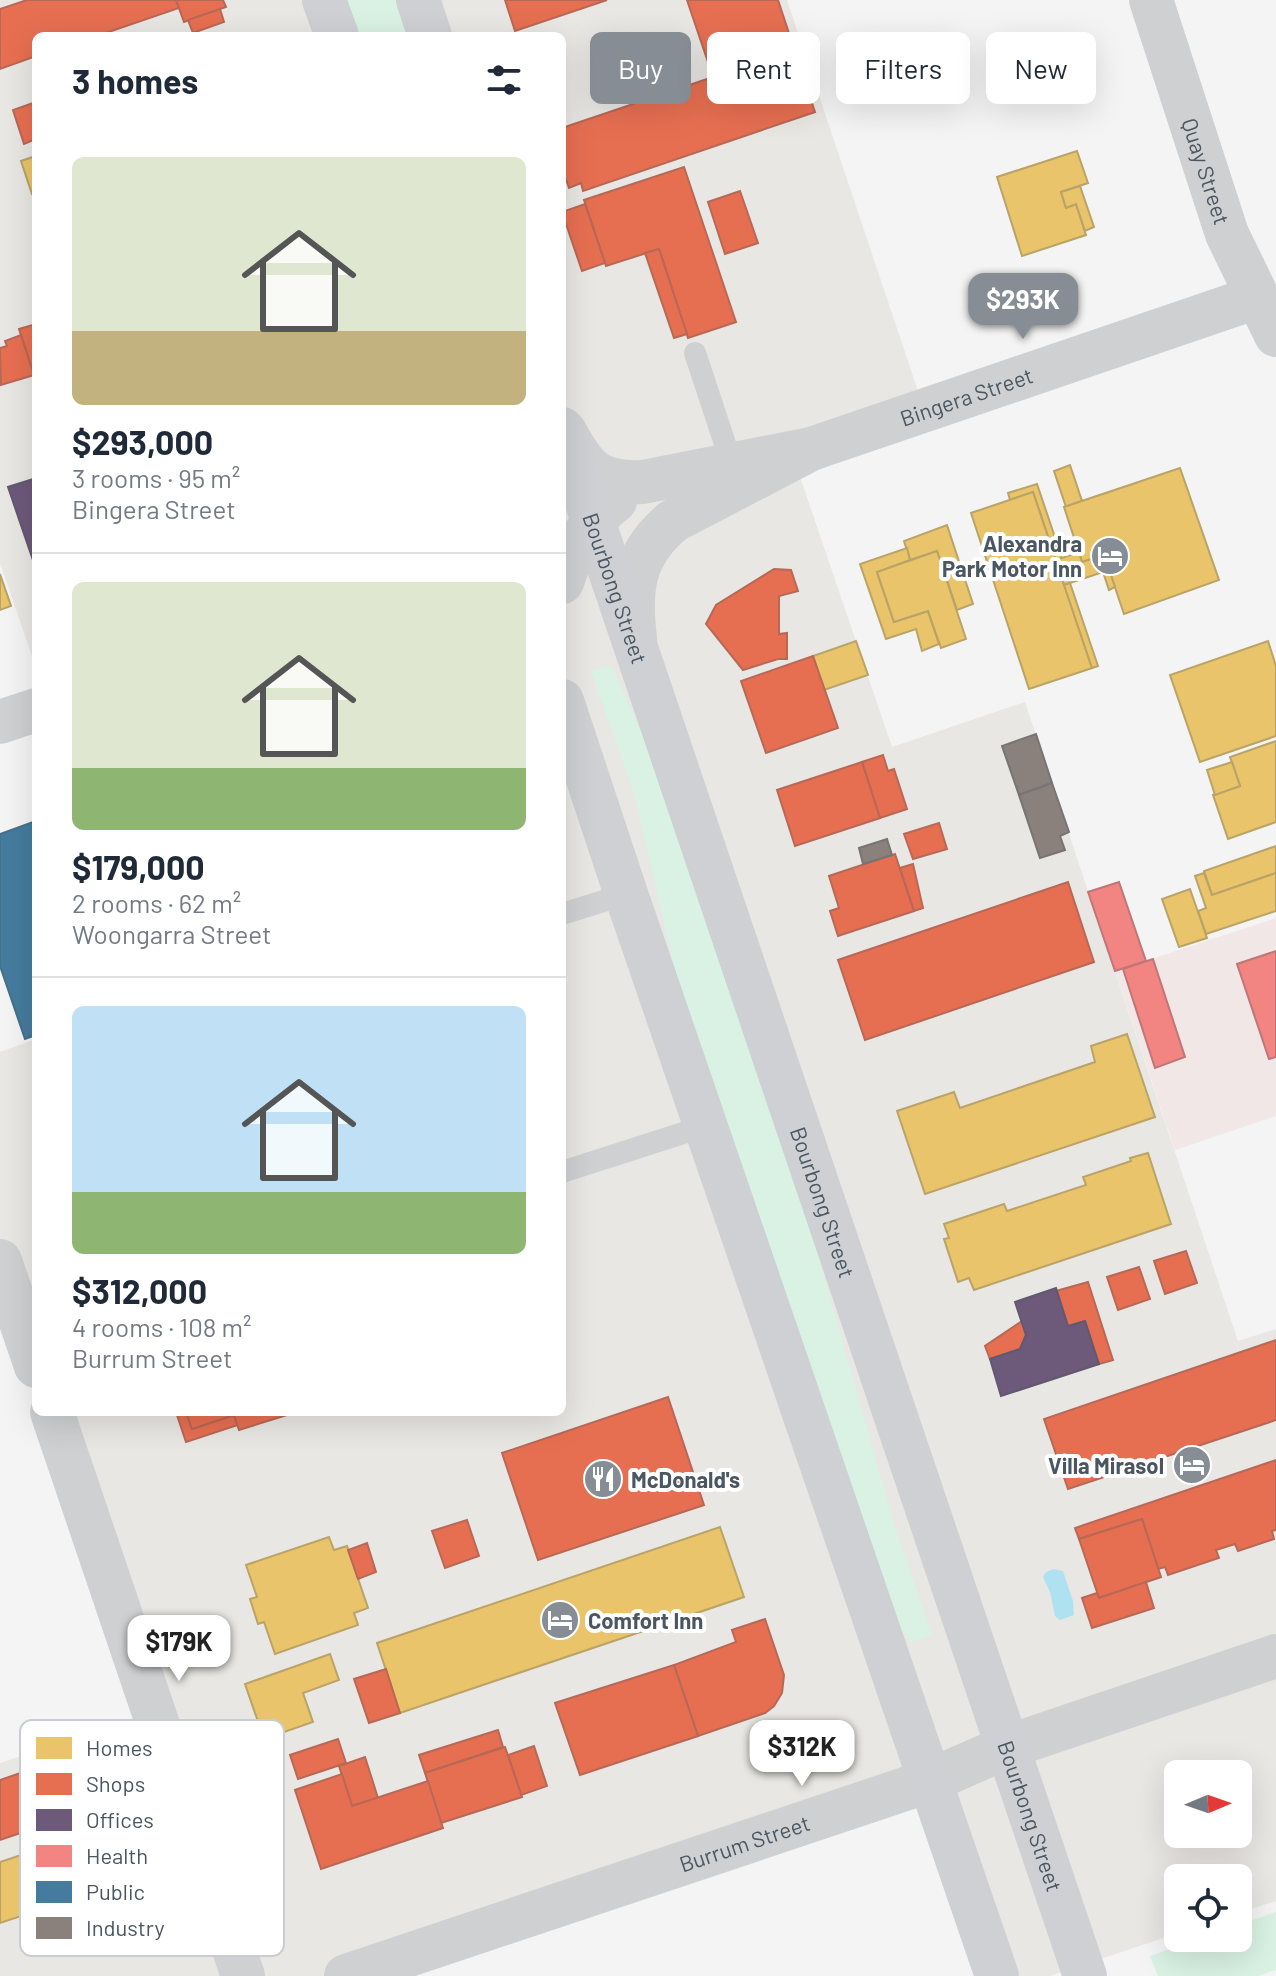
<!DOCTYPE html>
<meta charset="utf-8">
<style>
body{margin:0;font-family:Barlow,sans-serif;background:#f6f6f7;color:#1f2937;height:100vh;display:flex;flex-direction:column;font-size:30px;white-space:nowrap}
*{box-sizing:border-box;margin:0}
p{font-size:26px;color:#747a83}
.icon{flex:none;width:44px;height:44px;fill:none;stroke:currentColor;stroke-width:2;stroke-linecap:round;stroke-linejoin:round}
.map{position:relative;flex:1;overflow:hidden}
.sheet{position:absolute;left:32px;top:32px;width:534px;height:1384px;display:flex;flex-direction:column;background:#fff;border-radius:12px;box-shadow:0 8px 32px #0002}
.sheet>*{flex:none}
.banner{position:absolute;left:590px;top:32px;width:566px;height:72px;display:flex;gap:16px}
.needle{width:52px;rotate:88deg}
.buttons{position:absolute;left:1164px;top:1760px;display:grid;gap:16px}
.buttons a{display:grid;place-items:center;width:88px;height:88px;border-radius:12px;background:#fff;box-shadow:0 8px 32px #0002;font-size:40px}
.price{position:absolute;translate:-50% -68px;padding:0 18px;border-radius:16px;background:#fff;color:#222;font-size:26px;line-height:52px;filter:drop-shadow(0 2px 4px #0008)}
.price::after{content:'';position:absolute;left:50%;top:48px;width:24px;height:18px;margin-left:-12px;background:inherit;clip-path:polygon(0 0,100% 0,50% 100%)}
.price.current{background:#868d94;color:#fff}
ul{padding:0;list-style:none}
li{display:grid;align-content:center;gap:16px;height:424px;padding:0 40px}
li+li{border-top:2px solid #e0e1e3}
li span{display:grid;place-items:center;height:248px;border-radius:12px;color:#555}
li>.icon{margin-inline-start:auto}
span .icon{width:144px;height:144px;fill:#fffc;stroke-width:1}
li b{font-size:34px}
h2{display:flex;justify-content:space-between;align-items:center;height:96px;padding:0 40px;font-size:34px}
.tag{padding:0 28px;border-radius:12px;background:#fff;box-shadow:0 8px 32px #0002;font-size:28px;line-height:72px}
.tag.current{background:#868d94;color:#fff}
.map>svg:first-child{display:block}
.commercial{fill:#e8e7e3;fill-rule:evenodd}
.medical{fill:#f1e7e6}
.green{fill:#d9f2e3}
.water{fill:#aee2f0}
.homes{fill:#e9c46a;stroke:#b9a367;stroke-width:2}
.shops{fill:#e76f51;stroke:#b86856;stroke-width:2}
.offices{fill:#6d597a;stroke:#625872;stroke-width:2}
.health{fill:#f28482;stroke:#c07678;stroke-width:2}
.public{fill:#457b9d;stroke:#46708b;stroke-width:2}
.industry{fill:#8a817c;stroke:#777474;stroke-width:2}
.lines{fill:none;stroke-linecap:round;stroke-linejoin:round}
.service{stroke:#ced0d2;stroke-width:22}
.minor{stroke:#ced0d2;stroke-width:44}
.secondary{stroke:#ced0d4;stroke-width:44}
.labels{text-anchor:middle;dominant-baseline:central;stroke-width:8;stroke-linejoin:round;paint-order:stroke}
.street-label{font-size:22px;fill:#4a5661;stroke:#fff}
.poi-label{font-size:22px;font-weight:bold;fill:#4a5661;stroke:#fff;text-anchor:end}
.key{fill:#fff;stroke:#c9ccd0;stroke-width:2}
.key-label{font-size:22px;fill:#4a5661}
</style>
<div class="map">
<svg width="1276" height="1976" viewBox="0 0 1276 1976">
<rect width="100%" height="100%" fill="#f4f4f4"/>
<g class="commercial">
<path d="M0,0H787L926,415L795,462L892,747L1025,702L1238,1341L1276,1329V1901L1238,1913V1878H1178V1933L1050,1976H991L927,1787L359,1976H0V1763L148,1713L45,1412H562V36H36V668L0,563ZM1178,1774H1238V1834H1178Z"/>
<polygon points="36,1039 36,1386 0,1280 0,1052"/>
</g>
<polygon class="medical" points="1276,918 1276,1116 1175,1150 1115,971"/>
<g class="green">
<polygon points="347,0 396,0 407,36 359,36"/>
<polygon points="611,665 644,738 812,1235 895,1527 932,1635 910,1643 893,1613 678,983 635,796 591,671"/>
<polygon points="1276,1912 1276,1970 1258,1976 1158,1976 1150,1956 1201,1938 1238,1938 1238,1925"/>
</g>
<polygon class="water" points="1054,1569 1063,1571 1073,1601 1074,1615 1060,1620 1055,1616 1050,1592 1043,1577 1046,1572"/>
<g class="homes">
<polygon points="1077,151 1088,183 1061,192 1066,208 1076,204 1086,235 1022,256 997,177"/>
<polygon points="36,156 36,193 32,194 21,161"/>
<polygon points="1080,186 1094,227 1085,231 1076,204 1066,208 1061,192"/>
<polygon points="1070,465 1082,501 1066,507 1054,471"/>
<polygon points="1180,468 1219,580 1124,614 1104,555 1082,562 1064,507"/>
<polygon points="1037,484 1062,558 1056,560 1033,492 1010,500 1008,493"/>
<polygon points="1033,492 1092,668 1029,689 971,513"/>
<polygon points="947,525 973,604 957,610 937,551 910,560 904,541"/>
<polygon points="907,548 910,560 877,572 894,622 928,611 939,644 922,651 916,629 886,639 860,564"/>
<polygon points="937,551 966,639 941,648 928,611 894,622 877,572"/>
<polygon points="1079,552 1082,562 1104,555 1115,587 1109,590 1103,572 1064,585 1056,560"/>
<polygon points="0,574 11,606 0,610"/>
<polygon points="1070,583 1098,666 1092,668 1064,585"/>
<polygon points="856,641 868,675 824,690 813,656"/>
<polygon points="1268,641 1276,666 1276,736 1200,762 1170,675"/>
<polygon points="1276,741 1276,822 1228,839 1213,795 1240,786 1230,757"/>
<polygon points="1232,762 1240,786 1215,795 1207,770"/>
<polygon points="1276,846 1276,873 1212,895 1204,871"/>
<polygon points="1204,873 1212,895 1276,873 1276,911 1206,934 1198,911 1206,908 1195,876"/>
<polygon points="1190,889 1207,938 1179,947 1162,899"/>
<polygon points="1127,1034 1155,1117 925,1194 897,1111 954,1092 960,1108 1095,1062 1091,1046"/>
<polygon points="1148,1153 1171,1224 974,1290 969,1278 958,1282 944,1239 949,1238 944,1224 1004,1204 1007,1211 1086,1185 1083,1177 1131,1161 1130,1158"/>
<polygon points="720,1527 744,1597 400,1713 377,1643"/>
<polygon points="329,1537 334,1550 347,1546 368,1608 354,1613 358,1625 275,1654 264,1622 258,1624 250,1599 257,1597 246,1565"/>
<polygon points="330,1654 339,1680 303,1693 313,1722 264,1739 245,1684"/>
<polygon points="33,1851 51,1906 0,1923 0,1862"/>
</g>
<g class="shops">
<polygon points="27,0 176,0 179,8 97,36 36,36 36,56 0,69 0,9"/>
<polygon points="176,0 223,0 226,7 184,22"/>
<polygon points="505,0 607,0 515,31"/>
<polygon points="687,0 778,0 815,112 583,191 581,183 569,188 562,168 562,128 713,77"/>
<polygon points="220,9 224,22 193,33 188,20"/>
<polygon points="36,102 36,139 24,144 13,110"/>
<polygon points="684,167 736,322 688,338 659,249 606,266 584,200"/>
<polygon points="740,191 758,243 725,254 708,202"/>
<polygon points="585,204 605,263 582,271 562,212"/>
<polygon points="659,249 687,334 674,338 645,253"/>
<polygon points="36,324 36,378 35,379 19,329"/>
<polygon points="21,335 34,375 1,385 0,348 7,346 5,341"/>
<polygon points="774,569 791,570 798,591 779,596 779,634 787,633 787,659 778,659 743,670 706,624 716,605"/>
<polygon points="813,656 838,728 766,753 741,681"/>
<polygon points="883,755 888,771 894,769 907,809 880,818 862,762"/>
<polygon points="862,762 880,818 795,846 777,790"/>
<polygon points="939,823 947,849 913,859 904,834"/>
<polygon points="895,854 914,911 838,936 830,911 839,908 829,876"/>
<polygon points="913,864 923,908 914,911 900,868"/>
<polygon points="1068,882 1094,962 865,1040 838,960"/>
<polygon points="1186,1251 1197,1283 1165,1294 1154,1261"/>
<polygon points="1139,1267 1150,1299 1118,1310 1107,1277"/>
<polygon points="1088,1282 1113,1360 1099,1364 1085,1321 1068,1326 1056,1291"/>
<polygon points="1022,1321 1026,1335 1020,1349 990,1359 985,1346"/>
<polygon points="1276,1340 1276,1420 1068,1489 1044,1419"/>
<polygon points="668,1397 704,1505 538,1560 502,1453"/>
<polygon points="176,1412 186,1412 192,1429 234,1415 238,1425 186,1442"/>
<polygon points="186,1412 287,1412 287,1415 239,1430 234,1415 192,1429"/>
<polygon points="1276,1460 1276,1530 1272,1531 1274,1539 1238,1551 1235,1544 1216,1550 1219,1558 1168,1575 1165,1567 1158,1569 1142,1519 1079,1539 1075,1528"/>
<polygon points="1142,1519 1161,1577 1099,1598 1079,1539"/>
<polygon points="467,1520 479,1556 445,1568 432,1531"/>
<polygon points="367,1543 376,1572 358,1579 348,1550"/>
<polygon points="1146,1582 1154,1608 1092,1628 1082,1598 1097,1593 1099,1598"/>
<polygon points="765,1619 784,1675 782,1693 774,1706 765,1713 698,1736 674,1665 736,1642 732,1630"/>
<polygon points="674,1665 698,1736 580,1775 555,1703"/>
<polygon points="386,1669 400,1713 369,1723 354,1679"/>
<polygon points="498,1730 503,1747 425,1773 419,1755"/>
<polygon points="338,1739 346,1763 298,1779 290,1755"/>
<polygon points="534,1746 547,1786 521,1795 508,1755"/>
<polygon points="505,1747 522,1797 441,1823 425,1773"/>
<polygon points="365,1757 378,1798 352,1806 339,1766"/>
<polygon points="26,1771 44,1825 0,1840 0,1780"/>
<polygon points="342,1774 352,1806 428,1781 443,1828 321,1869 295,1790"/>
</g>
<g class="offices">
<polygon points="36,478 36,569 8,487"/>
<polygon points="1056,1288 1068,1326 1085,1321 1099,1364 1001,1396 990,1359 1020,1349 1026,1335 1015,1302"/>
</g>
<g class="health">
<polygon points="1119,882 1146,961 1115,971 1088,892"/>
<polygon points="1276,951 1276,1057 1269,1059 1237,964"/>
<polygon points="1153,959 1185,1057 1155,1068 1123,969"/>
</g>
<polygon class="public" points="36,821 36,1035 25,1039 0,966 0,834"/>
<g class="industry">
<polygon points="1036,734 1052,783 1019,795 1002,746"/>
<polygon points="1052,783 1069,832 1060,836 1065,850 1040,858 1019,795"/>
<polygon points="887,839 892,855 863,864 859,848"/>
</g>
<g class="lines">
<g class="service">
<polyline points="695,353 732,465"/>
<polyline points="562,914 626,894"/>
<polyline points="562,1172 705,1126"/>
</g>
<g class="minor">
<path id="s1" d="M1151,0L1227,234L1276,335"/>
<path d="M565,432C586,471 598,484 643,482L811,449L673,521C633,554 629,589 635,638"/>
<path id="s2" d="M811,449L1257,297"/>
<path d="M562,582C571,553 590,519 615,501"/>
<polyline points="0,722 36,710"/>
<polyline points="0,1261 36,1366"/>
<polyline points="52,1412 243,1976"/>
<path id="s3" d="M346,1976L929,1781L1007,1747L1276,1656"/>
</g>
<g class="secondary">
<polyline points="324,0 337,36"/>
<polyline points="418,0 430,36"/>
<path id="s4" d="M562,429L1085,1976"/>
<polyline points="562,701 626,894 997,1976"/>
</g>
</g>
<defs>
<g id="hotel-disc" transform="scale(2)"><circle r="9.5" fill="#868d94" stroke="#fff"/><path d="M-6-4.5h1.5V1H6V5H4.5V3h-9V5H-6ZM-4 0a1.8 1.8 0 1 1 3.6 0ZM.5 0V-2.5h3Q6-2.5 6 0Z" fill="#fff"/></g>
<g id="restaurant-disc" transform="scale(2)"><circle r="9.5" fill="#868d94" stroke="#fff"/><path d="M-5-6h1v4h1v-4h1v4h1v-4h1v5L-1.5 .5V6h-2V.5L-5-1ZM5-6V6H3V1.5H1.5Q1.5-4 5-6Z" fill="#fff"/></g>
</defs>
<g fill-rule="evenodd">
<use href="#hotel-disc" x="1110" y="556"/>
<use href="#hotel-disc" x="1192" y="1465"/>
<use href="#restaurant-disc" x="603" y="1479"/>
<use href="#hotel-disc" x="560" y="1620"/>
</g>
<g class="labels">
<g class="street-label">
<text stroke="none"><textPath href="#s1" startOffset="180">Quay Street</textPath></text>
<text stroke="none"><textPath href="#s2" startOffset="164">Bingera Street</textPath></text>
<text stroke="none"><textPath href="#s4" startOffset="168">Bourbong Street</textPath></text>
<text stroke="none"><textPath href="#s4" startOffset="816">Bourbong Street</textPath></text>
<text stroke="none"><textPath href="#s4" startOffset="1464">Bourbong Street</textPath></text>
<text stroke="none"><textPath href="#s3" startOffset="420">Burrum Street</textPath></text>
</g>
<g class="poi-label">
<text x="1082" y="543">Alexandra<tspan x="1082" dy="25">Park Motor Inn</tspan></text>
<text x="1164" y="1465">Villa Mirasol</text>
<text x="631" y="1479" text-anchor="start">McDonald's</text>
<text x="588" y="1620" text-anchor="start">Comfort Inn</text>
</g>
</g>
<rect x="20" y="1720" width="264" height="236" rx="12" class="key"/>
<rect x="36" y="1737" width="36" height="22" fill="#e9c46a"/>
<rect x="36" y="1773" width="36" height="22" fill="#e76f51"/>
<rect x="36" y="1809" width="36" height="22" fill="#6d597a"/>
<rect x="36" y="1845" width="36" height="22" fill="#f28482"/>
<rect x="36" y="1881" width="36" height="22" fill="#457b9d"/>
<rect x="36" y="1917" width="36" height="22" fill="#8a817c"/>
<g class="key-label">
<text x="86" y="1756">Homes</text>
<text x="86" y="1792">Shops</text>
<text x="86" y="1828">Offices</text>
<text x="86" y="1864">Health</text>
<text x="86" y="1900">Public</text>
<text x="86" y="1936">Industry</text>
</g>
</svg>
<div class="buttons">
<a><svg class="needle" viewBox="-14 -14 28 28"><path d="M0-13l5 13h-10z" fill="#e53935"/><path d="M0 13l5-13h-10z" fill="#747a83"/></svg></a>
<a><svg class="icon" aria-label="locate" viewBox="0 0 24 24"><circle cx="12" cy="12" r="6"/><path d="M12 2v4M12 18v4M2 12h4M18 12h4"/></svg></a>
</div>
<b class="price current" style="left:1023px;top:341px">$293K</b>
<b class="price" style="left:179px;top:1683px">$179K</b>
<b class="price" style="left:802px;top:1788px">$312K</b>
<div class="banner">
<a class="tag current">Buy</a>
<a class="tag">Rent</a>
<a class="tag">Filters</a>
<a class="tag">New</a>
</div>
<section class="sheet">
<h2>3 homes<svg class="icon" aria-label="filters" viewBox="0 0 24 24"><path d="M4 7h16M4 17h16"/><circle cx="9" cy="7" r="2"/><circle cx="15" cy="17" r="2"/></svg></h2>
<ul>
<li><span style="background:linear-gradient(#dfe7d0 70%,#c2b280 0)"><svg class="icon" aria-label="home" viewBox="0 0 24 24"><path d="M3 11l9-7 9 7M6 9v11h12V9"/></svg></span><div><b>$293,000</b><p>3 rooms · 95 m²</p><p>Bingera Street</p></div></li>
<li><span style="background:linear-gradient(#dfe7d0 75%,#8fb573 0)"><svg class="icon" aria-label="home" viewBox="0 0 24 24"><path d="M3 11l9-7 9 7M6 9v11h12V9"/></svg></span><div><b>$179,000</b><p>2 rooms · 62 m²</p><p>Woongarra Street</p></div></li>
<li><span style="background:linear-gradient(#bfe0f5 75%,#8fb573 0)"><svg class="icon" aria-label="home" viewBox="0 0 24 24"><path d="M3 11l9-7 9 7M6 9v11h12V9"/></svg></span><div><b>$312,000</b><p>4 rooms · 108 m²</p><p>Burrum Street</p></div></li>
</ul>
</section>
</div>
